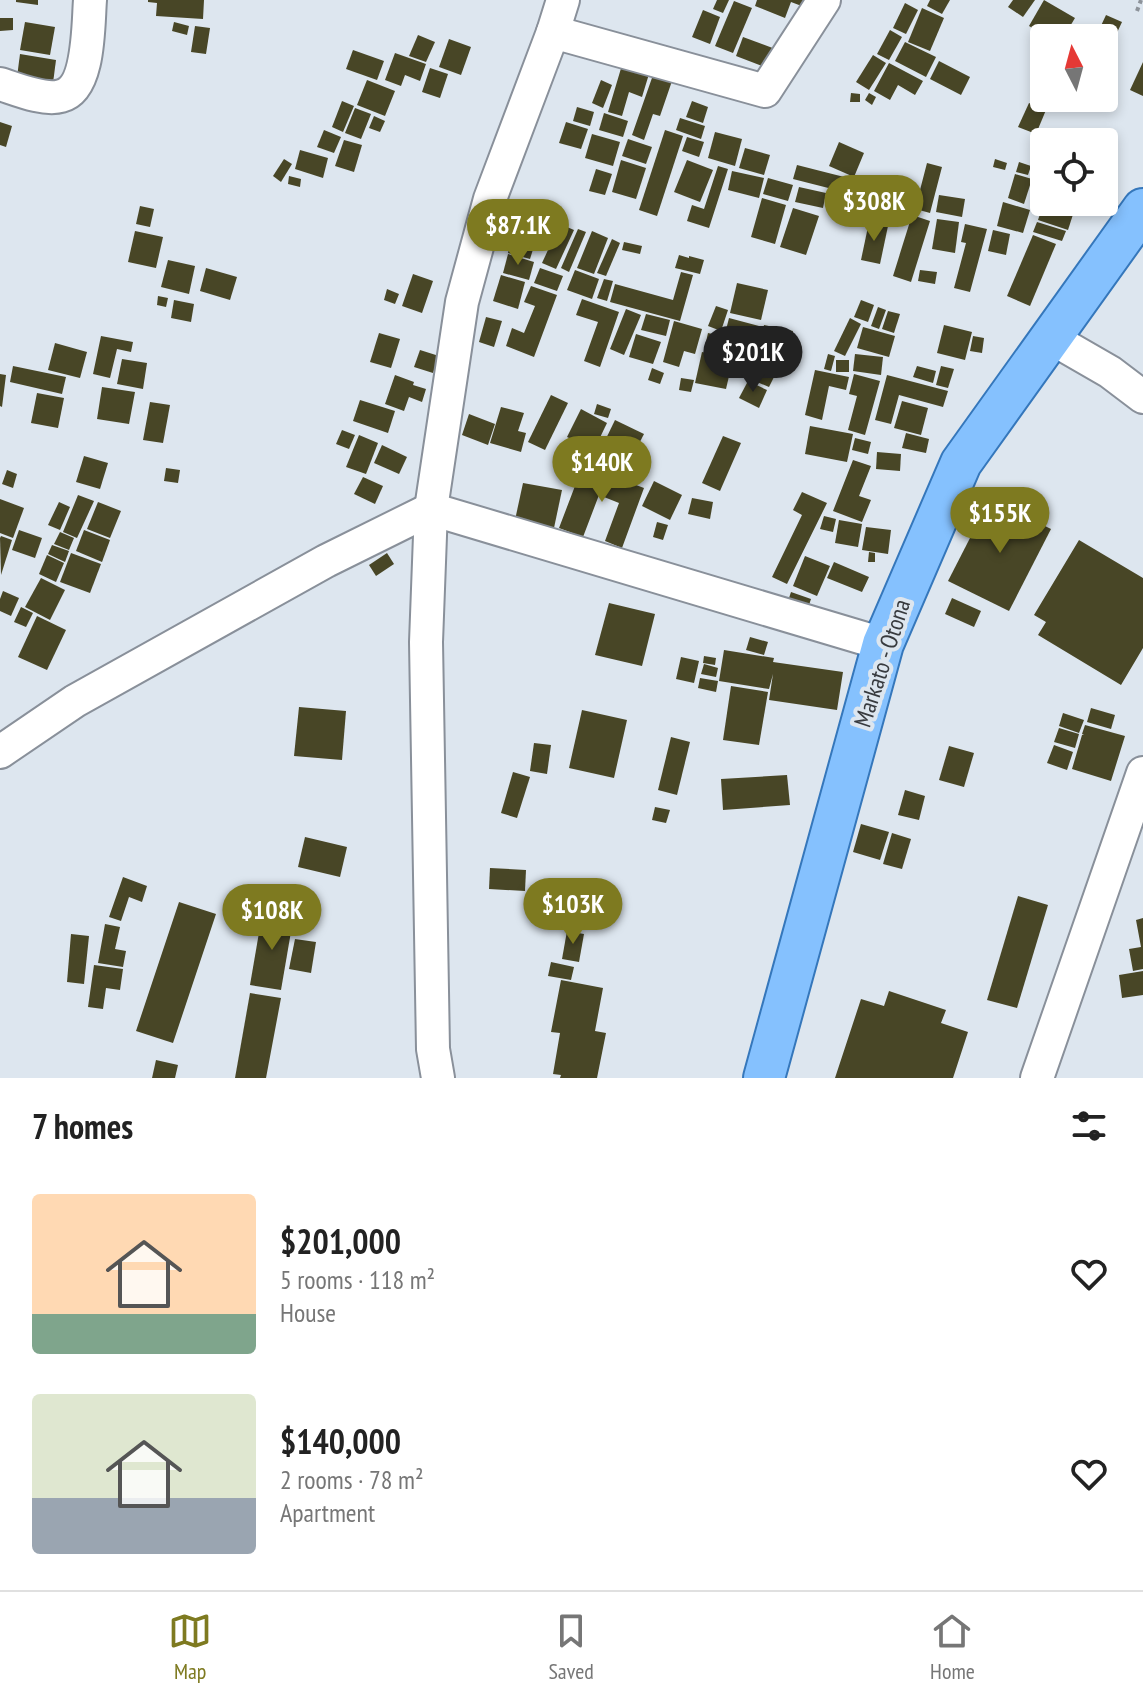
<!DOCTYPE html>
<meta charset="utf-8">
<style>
body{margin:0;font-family:"PT Sans Narrow",sans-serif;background:#f2f2f2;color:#222;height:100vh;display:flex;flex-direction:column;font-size:30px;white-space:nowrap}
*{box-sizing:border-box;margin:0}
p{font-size:26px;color:#767676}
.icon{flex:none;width:44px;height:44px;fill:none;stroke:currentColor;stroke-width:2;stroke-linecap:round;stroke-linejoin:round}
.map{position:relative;height:1078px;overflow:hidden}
.details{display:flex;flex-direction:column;background:#fff;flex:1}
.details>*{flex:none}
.needle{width:52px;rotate:354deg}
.buttons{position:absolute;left:1030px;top:24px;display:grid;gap:16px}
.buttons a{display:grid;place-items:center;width:88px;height:88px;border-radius:8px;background:#fff;box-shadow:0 4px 12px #0003;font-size:40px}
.price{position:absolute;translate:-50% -68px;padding:0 18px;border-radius:28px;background:#7e7a20;color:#fff;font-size:26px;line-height:52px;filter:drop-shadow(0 2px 4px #0008)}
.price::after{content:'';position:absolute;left:50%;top:48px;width:24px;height:18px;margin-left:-12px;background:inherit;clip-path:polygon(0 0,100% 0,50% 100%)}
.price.current{background:#222;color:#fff}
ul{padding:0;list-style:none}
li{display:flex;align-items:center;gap:24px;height:200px;padding:0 32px}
li span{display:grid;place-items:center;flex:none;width:224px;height:160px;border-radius:8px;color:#555}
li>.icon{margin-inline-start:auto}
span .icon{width:96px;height:96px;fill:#fffc;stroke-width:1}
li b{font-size:34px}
h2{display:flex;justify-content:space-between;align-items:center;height:96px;padding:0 32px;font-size:34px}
.tab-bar{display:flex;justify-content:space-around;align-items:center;height:112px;border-top:2px solid #e0e0e0;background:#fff;font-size:22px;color:#767676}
.tab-bar a{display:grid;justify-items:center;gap:4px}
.tab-bar .current{color:#7e7a20}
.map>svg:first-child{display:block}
.building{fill:#484626}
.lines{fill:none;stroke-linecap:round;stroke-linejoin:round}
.minor-casing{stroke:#89909a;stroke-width:36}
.major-casing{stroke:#3577bb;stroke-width:44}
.path{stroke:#8d939a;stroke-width:4;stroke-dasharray:4 4;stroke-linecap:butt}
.minor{stroke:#fff;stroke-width:32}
.major{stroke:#85c1fe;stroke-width:40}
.labels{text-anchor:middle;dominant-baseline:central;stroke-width:8;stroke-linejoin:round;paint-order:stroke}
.street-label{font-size:24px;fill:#383b3f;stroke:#dde6ef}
</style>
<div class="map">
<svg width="1143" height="1078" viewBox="0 0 1143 1078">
<rect width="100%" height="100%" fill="#dde6ef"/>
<g class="building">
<polygon points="16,0 38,0 38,5 16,2"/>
<polygon points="148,0 204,0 203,19 156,16 157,3 148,2"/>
<polygon points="717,0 729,0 723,13 713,9"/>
<polygon points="757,0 810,0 807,8 791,2 785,18 755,6"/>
<polygon points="930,0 950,0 942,14 927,6"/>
<polygon points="1013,0 1035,0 1023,17 1008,7"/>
<polygon points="1044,0 1075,18 1063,38 1050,38 1029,26"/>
<polygon points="734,1 752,8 733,53 715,46"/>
<polygon points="905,3 918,10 906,34 893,28"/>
<polygon points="922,8 944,18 930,51 908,42"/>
<polygon points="703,10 720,17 710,44 692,37"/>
<polygon points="1106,15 1122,22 1115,37 1099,30"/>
<polygon points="0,18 13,18 13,30 0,31"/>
<polygon points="25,22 55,27 50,55 20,50"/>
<polygon points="174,22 189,26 187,35 172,31"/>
<polygon points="195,26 210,28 206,54 191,52"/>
<polygon points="890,30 902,37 889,60 877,54"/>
<polygon points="418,35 435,42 426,62 409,56"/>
<polygon points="743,37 778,50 770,69 736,56"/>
<polygon points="449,39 471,47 461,75 439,67"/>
<polygon points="905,42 936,57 926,77 895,61"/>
<polygon points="353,50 384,61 377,80 346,69"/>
<polygon points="395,53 426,64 420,81 405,75 401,86 385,80"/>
<polygon points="20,54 56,60 53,83 17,77"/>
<polygon points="873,55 886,63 869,90 856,82"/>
<polygon points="939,61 970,77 961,95 930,79"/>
<polygon points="1143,62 1143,96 1130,90"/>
<polygon points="889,63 923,81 915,95 898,85 890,100 874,91"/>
<polygon points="622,65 649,74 642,97 629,92 622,116 608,112"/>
<polygon points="430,68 448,74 440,98 422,92"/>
<polygon points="653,75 672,81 660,116 653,114 644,140 632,135"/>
<polygon points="367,80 395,91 385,116 357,105"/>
<polygon points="601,80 612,85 603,108 592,103"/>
<polygon points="851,93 860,94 860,102 850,102"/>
<polygon points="869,93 876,97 872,105 865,100"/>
<polygon points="342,101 354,106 343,132 332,127"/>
<polygon points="692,101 708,107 703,123 686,117"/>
<polygon points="1029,103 1046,110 1036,134 1018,127"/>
<polygon points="577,107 594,112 590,126 573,121"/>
<polygon points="355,108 371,114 361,139 345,133"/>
<polygon points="604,113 628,121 623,137 599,130"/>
<polygon points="374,116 385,121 380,132 369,128"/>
<polygon points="680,118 705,126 701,139 676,130"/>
<polygon points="0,122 12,126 6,147 0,145"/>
<polygon points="566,122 588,129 581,149 559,143"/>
<polygon points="324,130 341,137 334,153 317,147"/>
<polygon points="665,130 683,136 657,216 639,210"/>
<polygon points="715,132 742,139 735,166 708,158"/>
<polygon points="592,134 620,142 613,166 585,158"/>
<polygon points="687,137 704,142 699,157 682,151"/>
<polygon points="628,139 652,147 646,164 622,156"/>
<polygon points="344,140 362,145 354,172 335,166"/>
<polygon points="839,142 864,153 854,177 829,166"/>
<polygon points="745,148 770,155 764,175 739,168"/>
<polygon points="300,150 328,158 323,178 295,169"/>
<polygon points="284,159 292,164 281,182 273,176"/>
<polygon points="995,159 1007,163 1005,170 993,167"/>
<polygon points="621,160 646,168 636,199 612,192"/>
<polygon points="687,160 713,170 700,202 674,192"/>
<polygon points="1019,162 1031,166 1028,175 1016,172"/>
<polygon points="927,163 942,167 930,213 894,203 899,184 920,190"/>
<polygon points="797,165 852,179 848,193 793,179"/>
<polygon points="718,166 728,169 709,228 687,221 692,205 704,209"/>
<polygon points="596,169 612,174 605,195 589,191"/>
<polygon points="1039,169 1044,171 1043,187 1034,184"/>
<polygon points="732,171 764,178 759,198 728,190"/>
<polygon points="1015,174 1032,179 1024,204 1008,198"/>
<polygon points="289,176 301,179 300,187 288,184"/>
<polygon points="768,178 793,185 788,201 763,194"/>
<polygon points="866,185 876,188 872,200 862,197"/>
<polygon points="799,187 826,193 823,208 795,202"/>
<polygon points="832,194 861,199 858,217 829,211"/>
<polygon points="939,195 965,199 962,217 936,212"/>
<polygon points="762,198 786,205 775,244 751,237"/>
<polygon points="1003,202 1030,210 1023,233 997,226"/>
<polygon points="1044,202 1077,202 1068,230 1038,220"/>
<polygon points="140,206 154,209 150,227 136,224"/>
<polygon points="793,208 819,216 806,255 780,247"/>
<polygon points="912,215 930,221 911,282 893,276"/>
<polygon points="937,219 959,222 955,253 932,249"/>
<polygon points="869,222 888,226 880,264 861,260"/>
<polygon points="1037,222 1066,231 1062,241 1033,232"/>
<polygon points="560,224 574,230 556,269 542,263"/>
<polygon points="965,224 987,229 970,292 954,288 966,243 961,242"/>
<polygon points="578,229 586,232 569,272 561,268"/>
<polygon points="993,230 1010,234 1006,255 988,251"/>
<polygon points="135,231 163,237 156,268 128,262"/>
<polygon points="592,231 608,238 594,274 577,268"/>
<polygon points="1033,235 1056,244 1030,306 1007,296"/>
<polygon points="512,237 535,243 530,259 508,253"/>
<polygon points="612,239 620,243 606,276 597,273"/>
<polygon points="624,242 642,246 640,254 622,250"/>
<polygon points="508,254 534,262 529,280 503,273"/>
<polygon points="679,255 689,258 689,256 704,260 700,274 675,268"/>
<polygon points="168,260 195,266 189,294 161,287"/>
<polygon points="206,268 237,277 230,300 200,291"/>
<polygon points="540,268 563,276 557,291 534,283"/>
<polygon points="575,270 599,279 592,299 567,290"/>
<polygon points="920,270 937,272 935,284 918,281"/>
<polygon points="681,272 693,275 680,321 610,302 615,284 673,300"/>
<polygon points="413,274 433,281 422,313 402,306"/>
<polygon points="501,275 525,282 518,309 493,301"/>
<polygon points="604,279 613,281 607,301 597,298"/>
<polygon points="737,283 768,290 761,320 730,313"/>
<polygon points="531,286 557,295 534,357 506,346 512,328 524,333 535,306 524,302"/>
<polygon points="387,289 399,294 395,304 384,300"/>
<polygon points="158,296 168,298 166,307 157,305"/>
<polygon points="582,299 619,312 600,367 584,361 598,322 576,315"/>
<polygon points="174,300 194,304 191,322 171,318"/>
<polygon points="861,300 874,305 868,322 854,317"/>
<polygon points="716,306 728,310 721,331 708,326"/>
<polygon points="878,307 886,310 879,329 871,326"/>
<polygon points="626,309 641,315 624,355 610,349"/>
<polygon points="888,311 900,314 894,333 882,329"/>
<polygon points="646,314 670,320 666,336 641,330"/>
<polygon points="486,317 502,321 494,347 479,342"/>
<polygon points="729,318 759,326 755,341 725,334"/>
<polygon points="850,318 861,324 845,356 834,351"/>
<polygon points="674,321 702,329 695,354 684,351 679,367 663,362"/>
<polygon points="764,325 793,331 790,347 761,342"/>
<polygon points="944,325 972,332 965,360 937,353"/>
<polygon points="863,327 895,336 889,357 857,348"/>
<polygon points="379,333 400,339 391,368 370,362"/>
<polygon points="708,333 749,343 745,357 705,346"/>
<polygon points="636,334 661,342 653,364 629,357"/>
<polygon points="101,336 133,342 131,352 117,349 110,378 93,374"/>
<polygon points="973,336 984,338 982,353 970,351"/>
<polygon points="55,343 87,352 80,378 48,370"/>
<polygon points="775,347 785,349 780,367 771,364"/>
<polygon points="420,350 439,356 433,373 414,367"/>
<polygon points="702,352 733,359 726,389 695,383"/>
<polygon points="828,354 835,356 831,371 824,369"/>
<polygon points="855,354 883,357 881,375 853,371"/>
<polygon points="122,359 147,363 143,389 117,384"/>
<polygon points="751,360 777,371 769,387 743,376"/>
<rect x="836" y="360" width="13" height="12"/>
<polygon points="13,366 66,377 62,394 10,382"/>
<polygon points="917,366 936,371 933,383 913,377"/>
<polygon points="941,366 954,369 948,388 936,385"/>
<polygon points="652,368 664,373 660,384 648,380"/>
<polygon points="815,370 849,377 846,390 829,386 822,420 805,415"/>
<polygon points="0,374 6,375 2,407 0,406"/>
<polygon points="854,374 880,381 865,435 848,430 857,396 849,394"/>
<polygon points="395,375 414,382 413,385 426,389 422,402 409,397 404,411 385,404"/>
<polygon points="887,375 948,391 943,407 899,395 891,424 875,420"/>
<polygon points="681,378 694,380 691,392 679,390"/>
<polygon points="748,381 767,390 759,408 739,398"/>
<polygon points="102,387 135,392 129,424 97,419"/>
<polygon points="37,393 64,398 58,428 31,423"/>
<polygon points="551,395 568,403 545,450 528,442"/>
<polygon points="360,400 395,411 388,433 353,421"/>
<polygon points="902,401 928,408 921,435 894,428"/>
<polygon points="150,402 170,405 163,443 143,440"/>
<polygon points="597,404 611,409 608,418 594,414"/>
<polygon points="501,407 524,413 518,431 526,433 521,452 490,443"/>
<polygon points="581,409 607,423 594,450 567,437"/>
<polygon points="469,414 495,424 488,445 462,435"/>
<polygon points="615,420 644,434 629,463 601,449"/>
<polygon points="810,426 853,434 847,462 805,454"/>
<polygon points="342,430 355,435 349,449 336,444"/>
<polygon points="906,433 929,439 926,453 902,448"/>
<polygon points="359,435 378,443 366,474 346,467"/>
<polygon points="723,436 741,443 720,491 702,483"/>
<polygon points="855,438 871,442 868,454 852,450"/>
<polygon points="382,445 407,457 399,474 374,463"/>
<polygon points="562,446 591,449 589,463 560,460"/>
<polygon points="877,452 901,454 900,471 876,469"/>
<polygon points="84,456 108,463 100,489 76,482"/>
<polygon points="853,460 871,466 859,496 871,500 862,522 833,511"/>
<polygon points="583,465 644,488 622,548 605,541 619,503 599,495 583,537 559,528"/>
<polygon points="166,468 180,470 178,483 164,481"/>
<polygon points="7,470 17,474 13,488 2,484"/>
<polygon points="363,477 383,486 375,504 354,494"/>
<polygon points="654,481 682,495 670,520 642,506"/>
<polygon points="523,483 562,490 554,528 515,520"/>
<polygon points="802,492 827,503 787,584 772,577 802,515 793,510"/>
<polygon points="78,495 94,501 77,538 63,532"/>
<polygon points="692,498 713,502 710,519 688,514"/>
<polygon points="0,499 24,508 13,538 0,533"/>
<polygon points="990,499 1051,529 1009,611 948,581"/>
<polygon points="59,502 70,507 60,530 48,525"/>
<polygon points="98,502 121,511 110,538 87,529"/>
<polygon points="824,516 836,519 833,532 820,529"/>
<polygon points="839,520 862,524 858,547 835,543"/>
<polygon points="657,522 668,525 663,540 653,537"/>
<polygon points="866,527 891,530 888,554 862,550"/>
<polygon points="19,530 42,538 35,558 12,550"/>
<polygon points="84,530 110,540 102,562 76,551"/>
<polygon points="60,532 74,538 69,550 54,544"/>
<polygon points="1,536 12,540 1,575 0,538"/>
<polygon points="1079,540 1143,578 1143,648 1121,685 1038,635 1046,622 1034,615"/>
<polygon points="52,545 69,551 65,562 48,554"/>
<polygon points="869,552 875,553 875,562 868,562"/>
<polygon points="71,553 101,564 90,593 60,582"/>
<polygon points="387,553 394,564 376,576 369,565"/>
<polygon points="47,555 64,563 56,582 39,574"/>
<polygon points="805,556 830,566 817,596 793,586"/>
<polygon points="834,562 869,577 862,592 827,578"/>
<polygon points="41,578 65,590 50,620 25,607"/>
<polygon points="3,591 19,598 11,616 0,611 0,599"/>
<polygon points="791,592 811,599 807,611 787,604"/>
<polygon points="952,598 981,611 974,627 945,614"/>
<polygon points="609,603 655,614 642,666 595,655"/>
<polygon points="21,607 33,613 26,627 14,622"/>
<polygon points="37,616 66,630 47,670 18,657"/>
<polygon points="750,637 768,642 764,655 746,650"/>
<polygon points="724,650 774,658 773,662 843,672 837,710 769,700 773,674 769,689 719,681"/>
<polygon points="704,656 716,658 715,665 703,663"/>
<polygon points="681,657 699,661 694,683 676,679"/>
<polygon points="704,664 718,668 716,677 701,674"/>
<polygon points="700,678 718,681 716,692 698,688"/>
<polygon points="731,686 768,692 759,745 723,740"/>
<polygon points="299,707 346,711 342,760 294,756"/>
<polygon points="1091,708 1115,715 1111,729 1087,722"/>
<polygon points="582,710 627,720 614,778 569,768"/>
<polygon points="1063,713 1084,720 1079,733 1059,726"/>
<polygon points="1085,725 1125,736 1111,781 1072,769 1082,735 1084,735 1082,734"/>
<polygon points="1059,728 1079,734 1075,748 1054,742"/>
<polygon points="671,737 690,742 677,795 658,790"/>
<polygon points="534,743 551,745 547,774 530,771"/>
<polygon points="1054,745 1073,752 1067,770 1047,763"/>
<polygon points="949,746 974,753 964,787 939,780"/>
<polygon points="513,772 530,777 517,818 501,813"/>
<polygon points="787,775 790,805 723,810 721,779"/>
<polygon points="905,790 925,796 919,820 898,815"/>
<polygon points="655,807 670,810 666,823 652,820"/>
<polygon points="861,824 889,832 880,860 853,852"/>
<polygon points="892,833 911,839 902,869 883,864"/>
<polygon points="305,837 347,847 340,877 298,867"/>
<polygon points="490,868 526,870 525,891 489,889"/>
<polygon points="123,877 147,886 142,902 129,897 121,921 109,917"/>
<polygon points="1018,896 1048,905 1017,1008 987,1000"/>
<polygon points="179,902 216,914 173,1043 136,1031"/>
<polygon points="262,915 293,920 281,990 250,985"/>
<polygon points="1143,918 1143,969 1133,971 1129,949 1141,947 1136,920"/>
<polygon points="543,919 552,920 551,929 542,928"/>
<polygon points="105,924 120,927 115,949 126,951 123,967 98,963"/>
<polygon points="567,931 584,934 579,962 562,959"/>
<polygon points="71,934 89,936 84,984 67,982"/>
<polygon points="295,939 316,942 311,973 289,969"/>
<polygon points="551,962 574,967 571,980 548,976"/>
<polygon points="94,965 123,969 120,990 106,988 103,1009 88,1007"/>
<polygon points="1143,971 1143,995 1122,998 1119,975"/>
<polygon points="561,980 603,988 595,1031 606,1033 597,1078 560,1078 561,1075 553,1074 560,1033 551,1032"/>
<polygon points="889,991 946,1010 941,1023 968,1032 953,1078 835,1078 861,999 884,1006"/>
<polygon points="250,993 281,998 266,1078 235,1078"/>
<polygon points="156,1060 178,1065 175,1078 152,1078"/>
</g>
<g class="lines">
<g class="minor-casing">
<g id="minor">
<polyline points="553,32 765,91 824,0"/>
<path d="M0,84C16,89 44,101 61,96C90,89 88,24 90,0"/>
<polyline points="1051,338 1110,372 1143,397"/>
<polyline points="0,752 75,701 326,561 431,509 883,644"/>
<polyline points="438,1078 433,1049 426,642 431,509 462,302 490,199 553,32 563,0"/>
<polyline points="1037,1078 1143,773"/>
</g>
</g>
<g class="major-casing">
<polyline id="major" points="764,1078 883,644 961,463 1143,209"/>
</g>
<polyline class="path" points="1137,11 1141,0"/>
<use href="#minor" class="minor"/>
<use href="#major" class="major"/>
</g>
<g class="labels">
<g class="street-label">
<text transform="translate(882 663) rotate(-72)">Markato - Otona</text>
</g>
</g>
</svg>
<div class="buttons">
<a><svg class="needle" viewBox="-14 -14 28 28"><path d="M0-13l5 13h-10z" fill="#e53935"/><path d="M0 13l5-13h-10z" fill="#767676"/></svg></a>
<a><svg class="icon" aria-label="locate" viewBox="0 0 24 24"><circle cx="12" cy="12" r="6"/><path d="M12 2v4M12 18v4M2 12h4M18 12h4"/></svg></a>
</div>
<b class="price" style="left:874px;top:243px">$308K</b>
<b class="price" style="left:518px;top:267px">$87.1K</b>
<b class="price current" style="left:753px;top:394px">$201K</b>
<b class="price" style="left:602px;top:504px">$140K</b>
<b class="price" style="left:1000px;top:555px">$155K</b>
<b class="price" style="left:573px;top:946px">$103K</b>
<b class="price" style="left:272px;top:952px">$108K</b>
</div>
<section class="details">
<h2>7 homes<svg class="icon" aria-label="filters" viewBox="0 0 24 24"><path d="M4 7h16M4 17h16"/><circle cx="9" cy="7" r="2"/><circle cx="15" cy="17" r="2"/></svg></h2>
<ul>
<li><span style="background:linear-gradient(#ffd9b3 75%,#7fa58c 0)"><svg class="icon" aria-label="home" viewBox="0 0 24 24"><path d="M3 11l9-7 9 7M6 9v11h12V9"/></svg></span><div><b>$201,000</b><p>5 rooms · 118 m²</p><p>House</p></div><svg class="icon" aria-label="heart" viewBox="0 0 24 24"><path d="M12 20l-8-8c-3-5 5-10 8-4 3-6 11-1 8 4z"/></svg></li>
<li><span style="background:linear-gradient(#dfe7d0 65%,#9aa5b1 0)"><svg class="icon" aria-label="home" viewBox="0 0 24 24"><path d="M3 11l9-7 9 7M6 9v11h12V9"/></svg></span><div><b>$140,000</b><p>2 rooms · 78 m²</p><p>Apartment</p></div><svg class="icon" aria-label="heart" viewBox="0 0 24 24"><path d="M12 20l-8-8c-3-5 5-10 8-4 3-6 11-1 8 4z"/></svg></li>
</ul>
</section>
<nav class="tab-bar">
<a class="current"><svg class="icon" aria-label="map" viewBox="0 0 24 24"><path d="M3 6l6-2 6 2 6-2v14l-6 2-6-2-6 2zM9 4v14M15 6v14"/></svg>Map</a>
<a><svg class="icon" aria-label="saved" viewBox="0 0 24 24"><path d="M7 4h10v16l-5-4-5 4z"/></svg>Saved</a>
<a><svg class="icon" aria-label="home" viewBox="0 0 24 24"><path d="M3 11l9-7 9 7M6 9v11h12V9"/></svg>Home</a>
</nav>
